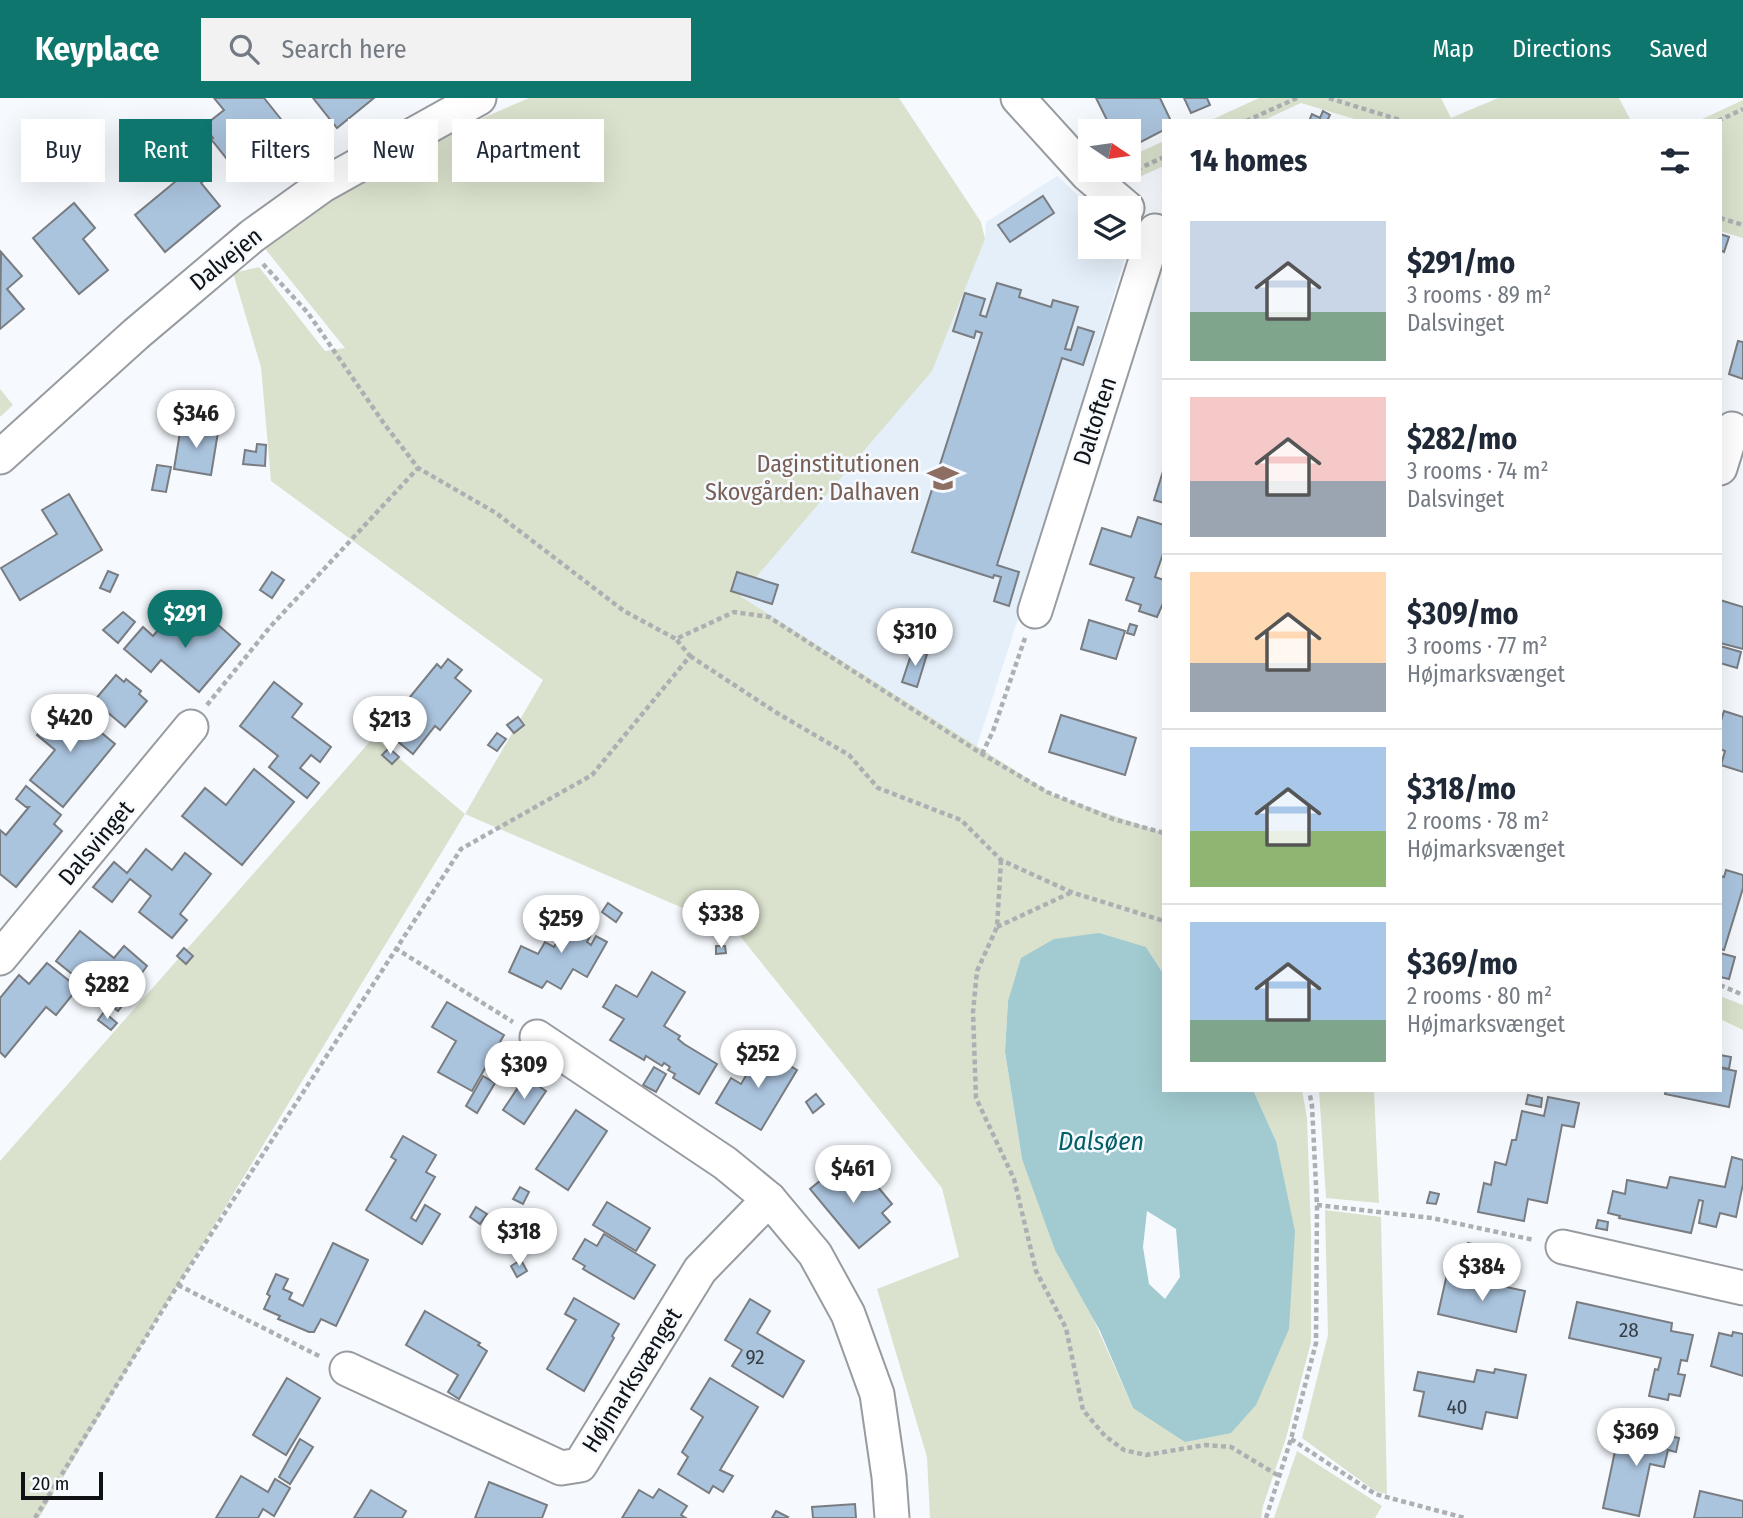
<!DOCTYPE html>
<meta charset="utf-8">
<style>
body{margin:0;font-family:"Fira Sans Condensed",sans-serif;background:#f2f2f3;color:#1f2937;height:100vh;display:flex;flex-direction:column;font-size:26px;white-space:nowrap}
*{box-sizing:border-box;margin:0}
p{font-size:23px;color:#747a83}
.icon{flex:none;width:38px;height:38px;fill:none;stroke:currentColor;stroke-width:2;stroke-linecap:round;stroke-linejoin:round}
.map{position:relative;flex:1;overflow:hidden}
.side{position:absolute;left:1162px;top:21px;width:560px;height:973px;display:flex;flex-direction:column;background:#fff;border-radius:0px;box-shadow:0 7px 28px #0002}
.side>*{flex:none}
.banner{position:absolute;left:21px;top:21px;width:665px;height:63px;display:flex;gap:14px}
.needle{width:46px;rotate:103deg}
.buttons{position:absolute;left:1078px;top:21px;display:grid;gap:14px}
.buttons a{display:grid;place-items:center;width:63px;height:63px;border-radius:0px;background:#fff;box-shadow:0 7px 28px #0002;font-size:35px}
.scale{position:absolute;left:21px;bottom:18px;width:82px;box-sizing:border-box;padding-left:7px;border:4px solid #0f1112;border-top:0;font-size:19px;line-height:24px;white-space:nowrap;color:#0f1112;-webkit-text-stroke:5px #f6fafe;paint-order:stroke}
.price{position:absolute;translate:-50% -60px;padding:0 16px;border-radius:24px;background:#fff;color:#222;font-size:23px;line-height:46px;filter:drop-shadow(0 2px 4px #0008)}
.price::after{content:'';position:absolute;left:50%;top:42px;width:21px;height:16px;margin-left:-10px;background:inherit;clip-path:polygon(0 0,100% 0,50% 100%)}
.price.active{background:#0f766e;color:#fff}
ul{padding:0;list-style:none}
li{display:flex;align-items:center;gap:21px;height:175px;padding:0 28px}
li+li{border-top:2px solid #e0e1e3}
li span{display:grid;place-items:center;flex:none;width:196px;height:140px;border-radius:0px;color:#555}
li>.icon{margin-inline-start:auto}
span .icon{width:84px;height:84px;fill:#fffc;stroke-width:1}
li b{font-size:30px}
h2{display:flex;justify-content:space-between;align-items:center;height:84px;padding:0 28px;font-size:30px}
.chip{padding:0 24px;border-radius:0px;background:#fff;box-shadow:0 7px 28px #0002;font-size:24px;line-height:63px}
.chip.active{background:#0f766e;color:#fff}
header{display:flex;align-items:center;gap:42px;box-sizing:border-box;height:98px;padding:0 35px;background:#0f766e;color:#fff}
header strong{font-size:33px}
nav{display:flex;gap:38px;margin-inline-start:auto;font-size:24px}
.search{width:490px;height:63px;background:#f2f2f3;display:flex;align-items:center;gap:18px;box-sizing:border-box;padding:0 24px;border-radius:0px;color:#747a83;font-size:26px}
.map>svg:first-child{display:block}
.built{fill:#e5eff9}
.green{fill:#dae2cd}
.water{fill:#a1cbd0;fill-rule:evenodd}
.building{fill:#abc4de;stroke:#797c80;stroke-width:2}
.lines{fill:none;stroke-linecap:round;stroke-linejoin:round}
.minor-casing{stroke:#989ca0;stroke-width:37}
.path{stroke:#acb0b3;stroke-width:4.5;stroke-dasharray:5 3.5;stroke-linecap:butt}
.minor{stroke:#fff;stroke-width:33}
.labels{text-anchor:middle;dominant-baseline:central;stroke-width:5;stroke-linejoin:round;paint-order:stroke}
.number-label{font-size:21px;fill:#363e45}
.street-label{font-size:24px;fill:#0f1112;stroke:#f6fafe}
.education-label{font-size:24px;fill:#785e54;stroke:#f6fafe;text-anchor:end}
.water-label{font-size:26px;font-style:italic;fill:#015f67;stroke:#f6fafe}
</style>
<header>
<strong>Keyplace</strong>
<div class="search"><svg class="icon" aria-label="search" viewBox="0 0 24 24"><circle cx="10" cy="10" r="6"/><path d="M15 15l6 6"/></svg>Search here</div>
<nav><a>Map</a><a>Directions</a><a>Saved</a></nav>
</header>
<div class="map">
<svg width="1743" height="1420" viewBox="0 0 1743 1420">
<rect width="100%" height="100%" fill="#f6fafe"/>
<polygon class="built" points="1057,78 1092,110 1090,149 1128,149 1016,527 977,648 722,487 985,141 986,124"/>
<g class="green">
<polygon points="529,0 899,0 981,124 985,141 932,273 740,498 1054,697 1164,735 1164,877 1146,849 1008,903 1005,954 1022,1061 1133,1310 1276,1043 1253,992 1302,992 1307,1020 1311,1133 1311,1244 1286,1340 1263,1408 1261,1420 930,1420 927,1359 877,1191 959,1159 942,1090 736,833 465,716 151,1231 39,1420 0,1420 0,1063 374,639 465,716 543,582 271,383 261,269 233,175 259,169 325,253 345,250 262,147 332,96 406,53"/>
<polygon points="1259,0 1441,0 1451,20 1498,0 1619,0 1631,23 1361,23 1301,5 1262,23 1209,23"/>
<polygon points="1743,2 1743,140 1720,133 1720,23 1698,23"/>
<polygon points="1164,43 1164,68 1130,83 1122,72 1129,72 1129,59"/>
<polygon points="0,291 13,307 0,319"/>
<polygon points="1720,898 1743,907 1743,932 1720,921"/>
<polygon points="1319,992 1374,992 1379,1105 1326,1100"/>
<polygon points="1325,1112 1381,1119 1387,1396 1375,1393 1302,1340 1328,1237"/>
<polygon points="1297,1353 1382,1408 1375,1420 1274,1420"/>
</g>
<path class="water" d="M1099,835L1146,849L1164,877V992H1253L1276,1043L1295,1133L1289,1231L1256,1307L1231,1335L1185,1344L1133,1310L1100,1233L1055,1152L1022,1061L1005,954L1008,903L1021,860L1054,841ZM1147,1113L1176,1131L1180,1179L1165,1201L1149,1186L1143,1149Z"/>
<g class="building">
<polygon points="214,0 264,0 288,30 235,71 211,41 213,40 204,28 224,12"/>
<polygon points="313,0 374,0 337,30"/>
<polygon points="1096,0 1160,0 1171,23 1164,23 1164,32 1133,48 1129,33 1126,33 1121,24 1111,30"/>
<polygon points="1184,0 1207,0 1210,7 1191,15"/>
<polygon points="1323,13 1330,17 1327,23 1309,23 1312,16 1320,20"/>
<polygon points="309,37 315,45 305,53 299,45"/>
<polygon points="193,55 211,77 201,85 220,108 165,154 135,117 187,74 180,66"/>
<polygon points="1043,98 1054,115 1010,144 998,127"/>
<polygon points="74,105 95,130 83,141 108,172 79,196 33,140"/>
<polygon points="1720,136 1729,139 1724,154 1720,152"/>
<polygon points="1,154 22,178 7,191 24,211 0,231"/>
<polygon points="997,185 1021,192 1019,199 1051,209 1053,202 1078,209 1065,251 1071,252 1078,229 1094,234 1083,267 1062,260 997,467 1019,474 1009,508 994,503 1001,479 994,477 993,480 912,454 982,235 976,233 974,240 953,233 965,195 985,201 980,217 986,219"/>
<polygon points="1738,243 1743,244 1743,281 1729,276"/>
<polygon points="181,328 218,334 211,377 174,371"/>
<polygon points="257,346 266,347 265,368 243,366 245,352 256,354"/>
<polygon points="157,367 171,369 166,394 152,392"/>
<polygon points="1164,370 1164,405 1154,402"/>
<polygon points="69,396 102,452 20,502 1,470 57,436 42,412"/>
<polygon points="1138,419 1164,427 1164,453 1155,479 1164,482 1164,503 1157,519 1139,513 1141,507 1126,502 1134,480 1090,466 1102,430 1131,439"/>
<polygon points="108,473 118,477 110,494 100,490"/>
<polygon points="272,474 284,482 272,500 260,492"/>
<polygon points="737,474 778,487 772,506 731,493"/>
<polygon points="1720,502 1743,509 1743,551 1720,545"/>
<polygon points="123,514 135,524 118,545 103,532"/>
<polygon points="170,518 193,538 209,519 240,546 199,594 161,562 151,574 124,551 143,529 153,538"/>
<polygon points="1089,522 1125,533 1116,561 1081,551"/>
<polygon points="1130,526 1137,528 1134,537 1127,535"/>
<polygon points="1720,548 1741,554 1737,570 1720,565"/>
<polygon points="913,551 927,556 917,589 902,584"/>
<polygon points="448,561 462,572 455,580 471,593 440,632 435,628 413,656 385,633 399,616 402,618 410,608 405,605 437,566 441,570"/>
<polygon points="116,577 124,584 126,581 141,593 139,596 147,603 125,629 94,603"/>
<polygon points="274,584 302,606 292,619 331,649 320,664 311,657 300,670 319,685 307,700 269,669 278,658 240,628"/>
<polygon points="64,604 115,646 63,709 30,682 55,652 37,637"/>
<polygon points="1724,613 1743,619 1743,674 1721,667 1725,653 1720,651 1720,626"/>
<polygon points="1061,617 1136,640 1125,677 1049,654"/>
<polygon points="518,619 524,627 514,635 507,627"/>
<polygon points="497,635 506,641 497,653 488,647"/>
<polygon points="389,650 399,659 392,666 382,657"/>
<polygon points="254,671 294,704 242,767 182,718 205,690 226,707"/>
<polygon points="26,688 61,717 54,726 62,733 16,789 0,776 0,732 6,737 29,709 26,709 16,701"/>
<polygon points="146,751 172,772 185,755 211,776 180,816 187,822 172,840 139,814 151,798 130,781 112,804 93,789 114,764 127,775"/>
<polygon points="1726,772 1743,777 1743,790 1724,852 1720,851 1720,778 1724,779"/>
<polygon points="608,805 622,815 616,824 602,814"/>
<polygon points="574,814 597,826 587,844 591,847 596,838 607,844 587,879 573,871 561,891 547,883 542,890 509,874 521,848 538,856 545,844 554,849 562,835 561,834"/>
<polygon points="80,833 114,860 124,848 147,868 138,880 142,883 118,913 56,863"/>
<polygon points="716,848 725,848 726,855 716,856"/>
<polygon points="184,850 193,858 186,866 177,858"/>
<polygon points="1720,855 1735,859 1729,881 1720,879"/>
<polygon points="47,865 78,890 56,917 46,909 5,959 0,954 0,900 19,877 29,886"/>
<polygon points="652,874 685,894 664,928 680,938 678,941 684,946 717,966 699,996 673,980 675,976 668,972 670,969 664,965 662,968 646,958 644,962 610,942 624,921 603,909 616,887 637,899"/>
<polygon points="447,904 504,937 472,993 438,974 456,943 432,929"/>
<polygon points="104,914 117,925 111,932 98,922"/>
<polygon points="762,951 797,972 761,1032 716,1005 731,980 741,986"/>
<polygon points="1720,957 1731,959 1729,971 1720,969"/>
<polygon points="654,969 666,976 656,994 643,987"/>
<polygon points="1720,970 1736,973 1729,1009 1665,996 1666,992 1720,992"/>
<polygon points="483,978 495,985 477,1015 466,1008"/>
<polygon points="525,979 546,993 524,1026 503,1012"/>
<polygon points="816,996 824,1006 813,1015 806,1004"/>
<polygon points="1528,997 1542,1000 1541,1009 1526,1006"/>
<polygon points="1548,999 1579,1005 1574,1029 1562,1027 1547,1105 1528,1101 1524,1123 1478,1114 1484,1085 1491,1087 1495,1064 1506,1067 1512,1042 1516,1042 1522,1013 1544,1018"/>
<polygon points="576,1012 607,1033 568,1092 536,1071"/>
<polygon points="403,1038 436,1057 426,1074 435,1079 411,1120 416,1123 425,1107 440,1116 422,1146 366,1112 396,1062 391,1059"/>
<polygon points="1732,1059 1743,1062 1743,1086 1736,1119 1720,1115 1716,1129 1699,1125 1703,1103 1699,1102 1691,1135 1619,1120 1620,1118 1608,1115 1613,1093 1625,1096 1627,1082 1667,1090 1670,1079 1725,1089"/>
<polygon points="841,1066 862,1092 873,1083 892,1106 882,1115 890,1124 859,1150 810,1091"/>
<polygon points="520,1089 529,1094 523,1106 513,1101"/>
<polygon points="1430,1094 1439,1096 1436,1106 1427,1105"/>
<polygon points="607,1104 650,1130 636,1153 593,1127"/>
<polygon points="476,1109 487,1116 480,1126 470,1119"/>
<polygon points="1598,1122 1608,1124 1607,1132 1596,1130"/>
<polygon points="604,1136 655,1167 634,1201 583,1171 585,1168 573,1161 585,1141 597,1148"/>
<polygon points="333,1145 368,1162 336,1228 321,1221 314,1234 309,1234 278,1221 280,1218 264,1211 270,1198 267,1196 276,1176 288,1181 283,1191 292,1195 289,1201 303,1208"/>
<polygon points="1468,1145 1514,1156 1508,1184 1461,1173"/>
<polygon points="521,1162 527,1173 517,1179 511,1168"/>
<polygon points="1447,1176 1525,1193 1516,1234 1438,1216"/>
<polygon points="574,1200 619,1226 612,1238 614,1240 584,1293 547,1271 576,1222 565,1216"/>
<polygon points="750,1201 770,1213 757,1235 804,1263 783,1299 732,1268 742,1252 725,1242"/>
<polygon points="1577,1204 1672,1225 1671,1233 1693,1237 1687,1263 1681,1262 1678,1276 1685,1277 1680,1298 1669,1296 1668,1302 1649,1298 1655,1271 1658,1272 1661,1260 1569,1240"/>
<polygon points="425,1213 480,1245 478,1247 487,1253 459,1301 448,1294 458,1277 406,1247"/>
<polygon points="1733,1234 1743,1236 1743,1278 1711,1268 1719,1235 1732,1238"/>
<polygon points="1495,1271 1526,1277 1517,1320 1486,1314 1482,1331 1419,1318 1424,1294 1414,1292 1418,1274 1474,1284 1477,1272 1494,1275"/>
<polygon points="287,1280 320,1300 286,1357 253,1337"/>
<polygon points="710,1280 758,1309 720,1372 733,1378 723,1394 713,1388 709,1395 678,1376 688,1359 682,1354 703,1319 691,1311"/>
<polygon points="1656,1318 1669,1321 1665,1337 1679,1340 1676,1354 1668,1352 1664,1369 1650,1366 1639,1418 1603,1410 1618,1339 1651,1346"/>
<polygon points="300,1341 313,1349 290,1386 279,1379"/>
<polygon points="241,1378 268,1394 275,1381 290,1390 274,1418 263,1411 258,1420 216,1420"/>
<polygon points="489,1384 547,1407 542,1420 475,1420"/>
<polygon points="659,1391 687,1408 681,1417 686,1420 622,1420 639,1392 653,1400"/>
<polygon points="371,1392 406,1413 402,1420 354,1420"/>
<polygon points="1700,1393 1743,1403 1743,1420 1694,1420"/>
<polygon points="855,1406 856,1420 813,1420 812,1409"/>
<polygon points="776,1413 788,1419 787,1420 772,1420"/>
</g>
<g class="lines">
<g class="minor-casing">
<g id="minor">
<polyline points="1018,0 1088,77 1127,110"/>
<polyline points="0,359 136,236 252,138 323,87 479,0"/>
<polyline points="1720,370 1732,331"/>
<polyline points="1035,513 1155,133"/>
<polyline points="0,860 191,629"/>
<polyline points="537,939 725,1065 769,1101 815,1156 848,1216 877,1296 889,1379 892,1420"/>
<polyline points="1563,1149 1743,1190"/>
<polyline points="347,1271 561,1370 580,1367 700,1172 769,1101"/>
</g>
</g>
<g class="path">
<polyline points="1329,0 1403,23"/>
<polyline points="1246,23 1297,0"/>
<polyline points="1718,23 1743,11"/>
<polyline points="1129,75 1164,59"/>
<polyline points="1720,120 1743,127"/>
<polyline points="263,166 308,215 385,327 418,370 496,415 624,513 676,541 734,514 769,519 982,656 1047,694 1113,721 1164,735"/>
<polyline points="690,558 777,615 849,657 878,690 961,722 1001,762 1071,794 1164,823"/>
<polyline points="207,607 270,529 418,370"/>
<polyline points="982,656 993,633 1025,540"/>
<polyline points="1001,762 997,829 977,873 973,914 976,1000 1014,1081 1036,1173 1066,1230 1083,1312 1105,1338 1124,1352 1146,1357 1205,1347 1231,1349 1279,1378"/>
<polyline points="997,829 1070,795"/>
<polyline points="395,850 513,924"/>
<polyline points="1720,887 1743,897"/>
<polyline points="1317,1107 1432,1120 1534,1142"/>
<polyline points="178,1187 321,1259"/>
<polyline points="1291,1341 1375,1396 1465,1420"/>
<polyline points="35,1420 178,1187 461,751 592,677 690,558 676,541"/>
<polyline points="1266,1420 1291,1341 1316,1245 1317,1107 1312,1008 1309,992"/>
</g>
<use href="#minor" class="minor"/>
</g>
<defs>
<g id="school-bare" transform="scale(2.415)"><path d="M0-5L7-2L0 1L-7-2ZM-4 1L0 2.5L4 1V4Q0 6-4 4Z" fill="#8d6e63" stroke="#f6fafe" stroke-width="2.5" paint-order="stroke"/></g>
</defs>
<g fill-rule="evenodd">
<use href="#school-bare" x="943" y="380"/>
</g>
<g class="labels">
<g class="number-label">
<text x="1629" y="1232">28</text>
<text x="755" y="1259">92</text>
<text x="1457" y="1309">40</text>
</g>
<g class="street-label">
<text transform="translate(226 161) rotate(-39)">Dalvejen</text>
<text transform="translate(1095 323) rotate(-72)">Daltoften</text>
<text transform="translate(96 745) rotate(-50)">Dalsvinget</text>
<text transform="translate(632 1282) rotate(-58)">Højmarksvænget</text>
</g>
<g class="education-label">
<text x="920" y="366">Daginstitutionen<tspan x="920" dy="28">Skovgården: Dalhaven</tspan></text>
</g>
<g class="water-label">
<text x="1101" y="1043">Dalsøen</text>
</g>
</g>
</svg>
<div class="buttons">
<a><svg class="needle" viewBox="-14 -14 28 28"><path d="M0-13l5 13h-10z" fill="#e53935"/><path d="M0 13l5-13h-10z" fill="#747a83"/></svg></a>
<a><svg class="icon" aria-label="layers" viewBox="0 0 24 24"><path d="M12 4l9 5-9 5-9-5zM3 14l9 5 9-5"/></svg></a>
</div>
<div class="scale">20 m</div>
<b class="price" style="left:196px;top:352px">$346</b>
<b class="price active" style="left:185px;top:552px">$291</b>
<b class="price" style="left:915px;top:570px">$310</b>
<b class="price" style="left:70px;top:656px">$420</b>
<b class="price" style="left:390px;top:658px">$213</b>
<b class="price" style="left:721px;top:852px">$338</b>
<b class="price" style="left:561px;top:857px">$259</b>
<b class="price" style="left:107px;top:923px">$282</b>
<b class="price" style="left:758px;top:992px">$252</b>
<b class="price" style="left:524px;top:1003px">$309</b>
<b class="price" style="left:853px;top:1107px">$461</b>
<b class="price" style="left:519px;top:1170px">$318</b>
<b class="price" style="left:1482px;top:1205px">$384</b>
<b class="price" style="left:1636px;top:1370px">$369</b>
<div class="banner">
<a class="chip">Buy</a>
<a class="chip active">Rent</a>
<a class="chip">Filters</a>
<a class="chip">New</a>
<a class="chip">Apartment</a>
</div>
<section class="side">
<h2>14 homes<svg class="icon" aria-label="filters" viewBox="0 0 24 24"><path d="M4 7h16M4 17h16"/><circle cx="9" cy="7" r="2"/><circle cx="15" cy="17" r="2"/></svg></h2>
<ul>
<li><span style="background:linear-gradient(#c9d6e8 65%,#7fa58c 0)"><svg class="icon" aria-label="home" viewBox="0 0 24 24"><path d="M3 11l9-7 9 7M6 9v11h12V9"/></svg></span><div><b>$291/mo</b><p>3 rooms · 89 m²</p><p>Dalsvinget</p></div></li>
<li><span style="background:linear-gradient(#f6c9c9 60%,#9aa5b1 0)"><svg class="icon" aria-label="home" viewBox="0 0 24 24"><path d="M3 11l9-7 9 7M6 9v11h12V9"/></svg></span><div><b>$282/mo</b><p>3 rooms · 74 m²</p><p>Dalsvinget</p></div></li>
<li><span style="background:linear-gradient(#ffd9b3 65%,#9aa5b1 0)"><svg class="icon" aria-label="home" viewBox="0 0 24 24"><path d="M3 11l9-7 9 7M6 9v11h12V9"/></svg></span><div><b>$309/mo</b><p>3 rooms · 77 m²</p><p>Højmarksvænget</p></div></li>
<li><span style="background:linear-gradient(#a9c7e8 60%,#8fb573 0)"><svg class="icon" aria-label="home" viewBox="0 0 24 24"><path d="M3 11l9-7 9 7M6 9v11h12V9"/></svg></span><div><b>$318/mo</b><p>2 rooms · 78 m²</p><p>Højmarksvænget</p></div></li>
<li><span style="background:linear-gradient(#a9c7e8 70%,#7fa58c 0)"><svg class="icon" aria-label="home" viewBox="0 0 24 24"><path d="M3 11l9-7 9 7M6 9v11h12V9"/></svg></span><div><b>$369/mo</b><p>2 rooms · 80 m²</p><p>Højmarksvænget</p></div></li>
</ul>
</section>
</div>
